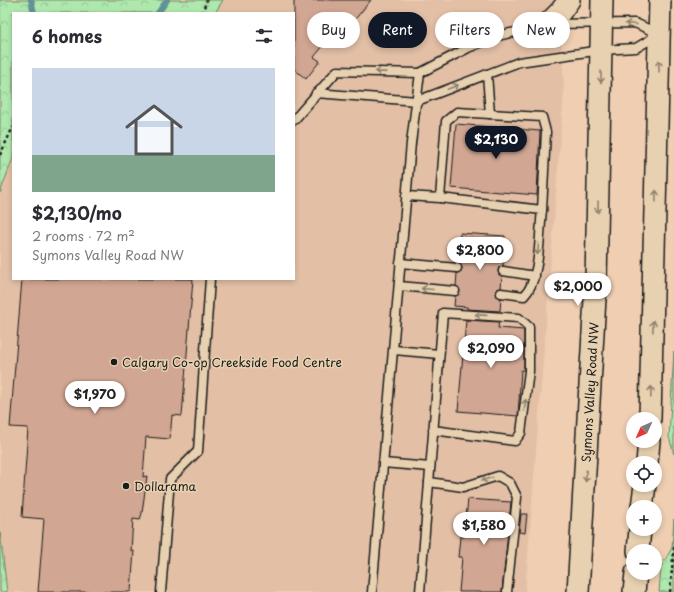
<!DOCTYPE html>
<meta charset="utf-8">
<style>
body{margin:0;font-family:"Playpen Sans",sans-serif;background:#f2f2f3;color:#2b2b33;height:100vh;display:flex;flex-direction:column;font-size:15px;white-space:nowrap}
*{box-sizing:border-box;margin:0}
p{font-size:13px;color:#7c7c81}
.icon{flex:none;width:22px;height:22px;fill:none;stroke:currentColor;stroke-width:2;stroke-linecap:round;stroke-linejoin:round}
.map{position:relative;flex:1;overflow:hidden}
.sheet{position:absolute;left:12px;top:12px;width:283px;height:268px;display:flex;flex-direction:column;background:#fff;border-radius:0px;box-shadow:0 2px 6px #0003}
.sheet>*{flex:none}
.banner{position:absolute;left:307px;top:12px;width:307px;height:36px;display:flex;gap:8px}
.needle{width:26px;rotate:225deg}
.tools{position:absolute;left:626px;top:412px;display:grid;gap:8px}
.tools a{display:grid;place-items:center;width:36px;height:36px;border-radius:50%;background:#fff;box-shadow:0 2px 6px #0003;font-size:20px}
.price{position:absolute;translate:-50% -34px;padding:0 9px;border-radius:14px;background:#fff;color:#222;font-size:13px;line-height:26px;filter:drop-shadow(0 1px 2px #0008)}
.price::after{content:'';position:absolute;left:50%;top:24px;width:12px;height:9px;margin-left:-6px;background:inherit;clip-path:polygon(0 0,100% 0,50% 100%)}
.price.on{background:#111827;color:#fff}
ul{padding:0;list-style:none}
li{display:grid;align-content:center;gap:8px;height:212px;padding:0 20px}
li span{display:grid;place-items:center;height:124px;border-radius:0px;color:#555}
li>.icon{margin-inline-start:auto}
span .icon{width:72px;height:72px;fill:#fffc;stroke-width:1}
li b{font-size:17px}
h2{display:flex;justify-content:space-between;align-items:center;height:48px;padding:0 20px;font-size:17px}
.chip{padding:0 14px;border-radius:18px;background:#fff;box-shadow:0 2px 6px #0003;font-size:14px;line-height:36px}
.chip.on{background:#111827;color:#fff}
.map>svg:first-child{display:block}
.built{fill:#e2bfa5}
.park{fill:url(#park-crowns);stroke:#658264}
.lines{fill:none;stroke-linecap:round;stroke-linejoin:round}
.stream{stroke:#619296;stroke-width:6}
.building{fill:#d1a692;stroke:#1c1c1c}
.service-casing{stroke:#1c1c1c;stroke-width:11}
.secondary-casing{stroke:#1c1c1c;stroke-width:24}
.path{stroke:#1c1c1c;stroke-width:2.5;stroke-dasharray:3 3;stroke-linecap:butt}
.service{stroke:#e8d1b1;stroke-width:8}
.secondary{stroke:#e8d1b1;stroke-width:21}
.oneway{stroke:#8c806e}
.poi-dot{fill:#1c1c1c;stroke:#e8d1b1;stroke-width:1.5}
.labels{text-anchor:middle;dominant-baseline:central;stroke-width:3;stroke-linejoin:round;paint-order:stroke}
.poi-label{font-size:12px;fill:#1c1c1c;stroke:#e8d1b1;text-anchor:start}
.street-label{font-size:12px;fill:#1c1c1c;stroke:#e8d1b1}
</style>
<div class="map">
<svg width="674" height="592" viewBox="0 0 674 592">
<defs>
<pattern id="park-crowns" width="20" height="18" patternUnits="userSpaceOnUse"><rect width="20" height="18" fill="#aee8ad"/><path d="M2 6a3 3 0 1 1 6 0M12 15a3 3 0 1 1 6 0" fill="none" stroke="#95c694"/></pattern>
</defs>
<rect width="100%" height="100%" fill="#efceb1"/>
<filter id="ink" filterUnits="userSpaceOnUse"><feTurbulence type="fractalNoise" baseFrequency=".025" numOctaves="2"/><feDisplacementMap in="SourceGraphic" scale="8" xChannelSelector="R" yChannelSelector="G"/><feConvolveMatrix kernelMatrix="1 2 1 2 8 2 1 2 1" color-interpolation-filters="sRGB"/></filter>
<g filter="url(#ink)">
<polygon class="built" points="223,0 559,0 564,90 525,592 7,592 0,532 0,193 13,158 13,279 294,279 294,13 215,13"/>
<g class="park">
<polygon points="0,0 223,0 215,13 13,13 13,158 0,193"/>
<polygon points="674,351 674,454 669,437"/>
<polygon points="674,519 674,592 659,592 661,567 672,548"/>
<polygon points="0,532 7,592 0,592"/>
</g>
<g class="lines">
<g class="stream">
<polyline points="31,0 34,13"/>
<polyline points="158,13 167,0"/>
</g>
</g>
<g class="building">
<polygon points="294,0 371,0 352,23 347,18 314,57 320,61 306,79 294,69"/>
<polygon points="456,124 540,131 537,195 451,188"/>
<polygon points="460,233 505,236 503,266 499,267 498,271 499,275 502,276 501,288 497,289 496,293 497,297 501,298 500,311 467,309 467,307 454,306 455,296 459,294 460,291 456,286 457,273 461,271 462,268 460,264 457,263"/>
<polygon points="22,279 193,279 182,416 172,415 170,439 146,437 143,477 147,476 142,513 140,520 133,519 131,551 134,551 131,591 129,592 38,592 44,519 22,517 28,428 10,427"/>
<polygon points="466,320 499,322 498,328 524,330 524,370 521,370 518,416 458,411"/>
<polygon points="468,499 511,502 502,592 459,592 462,557 458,557 460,537 464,537"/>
<polygon points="521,514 527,514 525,533 519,532"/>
</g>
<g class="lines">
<g class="service-casing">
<g id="service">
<polyline points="316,93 417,101 519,62 601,50 636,48 658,35"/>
<polyline points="294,120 337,71 420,73 468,48 498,36 548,24 635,23 659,34"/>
<polyline points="406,196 440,198 542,210 546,132 542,117 490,114 487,74"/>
<polyline points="440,198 446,121 457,112 490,114"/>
<polyline points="400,263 457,268"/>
<polyline points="503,271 535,276"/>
<polyline points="399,286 455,291"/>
<path d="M501,293L524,296C541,279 539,234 542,210"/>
<polyline points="394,350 439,354"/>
<polyline points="383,463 430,467"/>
<polyline points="429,482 463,487 498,476 510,483 517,497 507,592"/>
<polyline points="161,592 170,479 198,451 210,279"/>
<polyline points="372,592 411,143 420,73"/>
<polyline points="420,592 443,313 519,318 529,327 529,371 521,433 515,441 433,430"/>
</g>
</g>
<g class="secondary-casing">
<g id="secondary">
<polyline points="548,24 561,11 569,0"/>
<polyline points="650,419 660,0"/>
<polyline points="647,463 649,441"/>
<polyline points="642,507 645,485"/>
<polyline points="638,551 640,529"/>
<path id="s1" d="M578,592L596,281L602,0"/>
<polyline points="634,592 636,573"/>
</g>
</g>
<g class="path">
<polyline points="202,13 207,0"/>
<polyline points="0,155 13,127"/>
<polyline points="670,592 674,547"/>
</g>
<use href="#service" class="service"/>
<use href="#secondary" class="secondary"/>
</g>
<defs><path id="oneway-shaft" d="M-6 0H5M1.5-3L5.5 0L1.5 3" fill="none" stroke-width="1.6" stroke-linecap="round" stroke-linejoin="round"/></defs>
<g class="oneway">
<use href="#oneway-shaft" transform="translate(631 24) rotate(-175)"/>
<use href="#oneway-shaft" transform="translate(659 66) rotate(-90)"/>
<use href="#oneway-shaft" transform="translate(381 72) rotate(-179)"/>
<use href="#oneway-shaft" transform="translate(601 77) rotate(90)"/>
<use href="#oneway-shaft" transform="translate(453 87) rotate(-21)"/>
<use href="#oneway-shaft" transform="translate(656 196) rotate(-89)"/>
<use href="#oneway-shaft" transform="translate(598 207) rotate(91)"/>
<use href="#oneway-shaft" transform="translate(538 249) rotate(96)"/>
<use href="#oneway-shaft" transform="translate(427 289) rotate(-175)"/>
<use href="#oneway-shaft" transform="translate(481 315) rotate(-176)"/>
<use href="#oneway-shaft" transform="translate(653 326) rotate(-89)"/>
<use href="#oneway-shaft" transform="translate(651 392) rotate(-88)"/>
<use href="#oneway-shaft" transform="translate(525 405) rotate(-83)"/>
<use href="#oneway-shaft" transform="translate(586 476) rotate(93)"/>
<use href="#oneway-shaft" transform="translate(487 479) rotate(163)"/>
</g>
</g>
<g class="poi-dot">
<circle cx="114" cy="362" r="4"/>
<circle cx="126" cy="486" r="4"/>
</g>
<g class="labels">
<g class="poi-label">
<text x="122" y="362">Calgary Co-op Creekside Food Centre</text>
<text x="134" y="486">Dollarama</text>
</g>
<g class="street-label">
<text stroke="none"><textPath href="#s1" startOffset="200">Symons Valley Road NW</textPath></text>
</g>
</g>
</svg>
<div class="tools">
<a><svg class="needle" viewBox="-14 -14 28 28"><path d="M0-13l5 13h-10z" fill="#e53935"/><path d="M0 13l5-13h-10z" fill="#7c7c81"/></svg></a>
<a><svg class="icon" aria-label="locate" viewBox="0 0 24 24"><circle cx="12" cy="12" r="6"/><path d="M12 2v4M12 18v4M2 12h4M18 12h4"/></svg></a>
<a>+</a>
<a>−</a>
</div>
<b class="price on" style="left:496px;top:160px">$2,130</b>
<b class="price" style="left:480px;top:271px">$2,800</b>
<b class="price" style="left:578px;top:307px">$2,000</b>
<b class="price" style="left:491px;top:369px">$2,090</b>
<b class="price" style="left:95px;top:415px">$1,970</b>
<b class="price" style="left:484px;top:546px">$1,580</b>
<div class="banner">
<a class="chip">Buy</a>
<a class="chip on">Rent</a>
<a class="chip">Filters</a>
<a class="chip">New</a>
</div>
<section class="sheet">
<h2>6 homes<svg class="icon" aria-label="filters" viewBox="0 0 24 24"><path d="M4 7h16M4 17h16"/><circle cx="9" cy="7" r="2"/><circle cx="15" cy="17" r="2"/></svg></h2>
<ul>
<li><span style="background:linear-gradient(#c9d6e8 70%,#7fa58c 0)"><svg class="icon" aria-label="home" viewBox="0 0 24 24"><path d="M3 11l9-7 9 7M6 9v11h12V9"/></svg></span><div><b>$2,130/mo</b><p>2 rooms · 72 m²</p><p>Symons Valley Road NW</p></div></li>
</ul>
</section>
</div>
